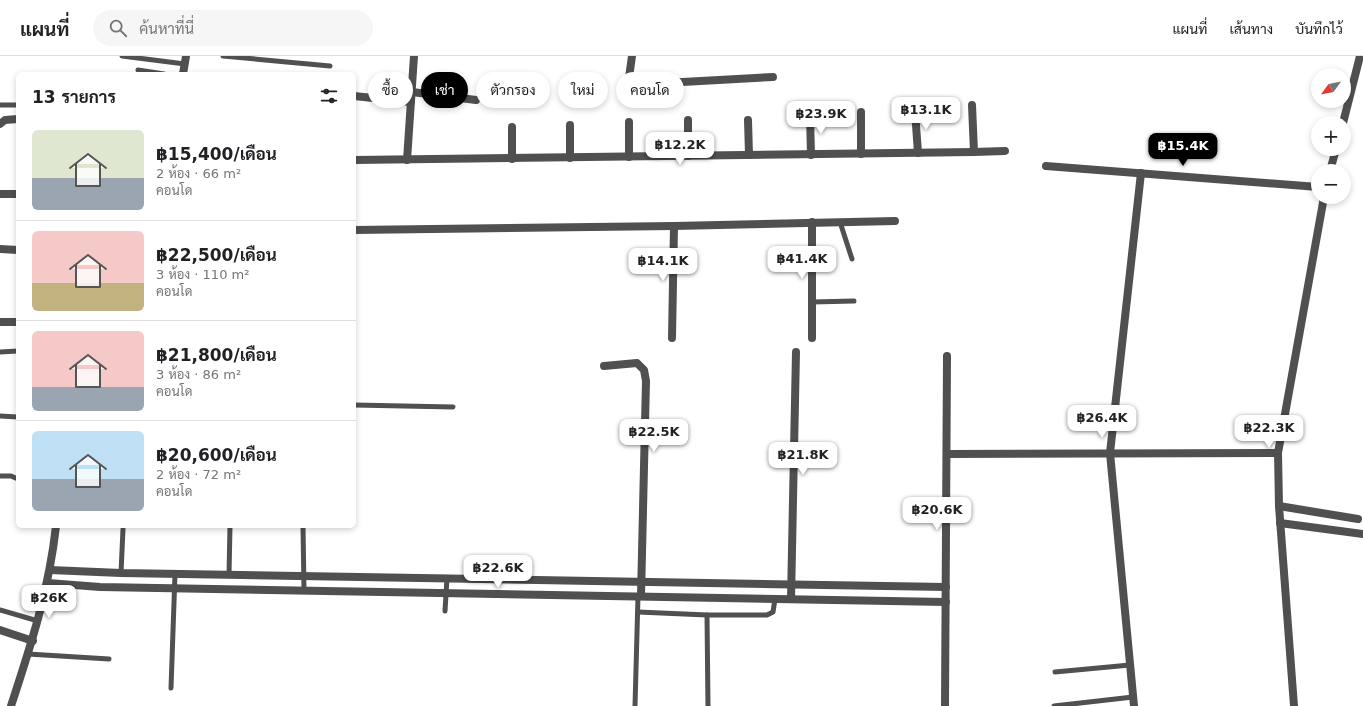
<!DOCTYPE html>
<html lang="th">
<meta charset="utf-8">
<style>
body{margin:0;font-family:"DejaVu Sans",Sarabun,sans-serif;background:#f6f6f6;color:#202124;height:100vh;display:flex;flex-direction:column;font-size:15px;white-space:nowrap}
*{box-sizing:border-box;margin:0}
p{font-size:13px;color:#757577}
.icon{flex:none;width:22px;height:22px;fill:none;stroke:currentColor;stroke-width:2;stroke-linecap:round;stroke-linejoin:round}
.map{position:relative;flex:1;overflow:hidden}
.side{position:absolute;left:16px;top:16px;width:340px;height:456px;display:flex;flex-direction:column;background:#fff;border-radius:6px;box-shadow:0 2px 6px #0003}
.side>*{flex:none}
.hud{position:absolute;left:368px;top:16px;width:380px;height:36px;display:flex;gap:8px}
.needle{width:26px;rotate:237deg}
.fabs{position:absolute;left:1311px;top:12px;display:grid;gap:8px}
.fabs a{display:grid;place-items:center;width:40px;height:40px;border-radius:50%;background:#fff;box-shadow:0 2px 6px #0003;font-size:20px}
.price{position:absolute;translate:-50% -34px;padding:0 9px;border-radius:8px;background:#fff;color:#222;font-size:13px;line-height:26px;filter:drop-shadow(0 1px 2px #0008)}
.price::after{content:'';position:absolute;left:50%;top:24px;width:12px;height:9px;margin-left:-6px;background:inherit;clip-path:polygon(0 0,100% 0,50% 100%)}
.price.on{background:#000;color:#fff}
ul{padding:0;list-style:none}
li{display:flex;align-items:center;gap:12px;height:100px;padding:0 16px}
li+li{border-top:1px solid #e0e0e0}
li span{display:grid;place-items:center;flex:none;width:112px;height:80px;border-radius:6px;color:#555}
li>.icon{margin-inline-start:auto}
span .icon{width:48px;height:48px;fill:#fffc;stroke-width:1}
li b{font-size:17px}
h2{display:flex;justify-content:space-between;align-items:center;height:48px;padding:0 16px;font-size:17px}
.pill{padding:0 14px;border-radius:18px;background:#fff;box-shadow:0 2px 6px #0003;font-size:14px;line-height:36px}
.pill.on{background:#000;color:#fff}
header{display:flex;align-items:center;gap:24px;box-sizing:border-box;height:56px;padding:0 20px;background:#fff;border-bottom:1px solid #e0e0e0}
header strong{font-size:19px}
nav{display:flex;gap:22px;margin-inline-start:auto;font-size:14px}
.search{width:280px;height:36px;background:#f6f6f6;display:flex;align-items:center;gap:10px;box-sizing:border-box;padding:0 14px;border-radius:22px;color:#757577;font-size:15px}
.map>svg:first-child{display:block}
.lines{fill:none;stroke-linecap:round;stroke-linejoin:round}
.service{stroke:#505050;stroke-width:5}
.minor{stroke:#505050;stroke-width:8}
</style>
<header>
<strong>แผนที่</strong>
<div class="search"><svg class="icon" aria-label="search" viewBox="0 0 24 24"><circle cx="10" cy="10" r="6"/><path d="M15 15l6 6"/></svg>ค้นหาที่นี่</div>
<nav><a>แผนที่</a><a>เส้นทาง</a><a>บันทึกไว้</a></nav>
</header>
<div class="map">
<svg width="1363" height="650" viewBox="0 0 1363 650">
<rect width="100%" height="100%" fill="#fff"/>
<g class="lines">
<g class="service">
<polyline points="122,0 185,8"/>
<polyline points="223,0 330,10"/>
<polyline points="138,14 164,18"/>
<polyline points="0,49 18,49"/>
<polyline points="840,166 852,203"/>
<polyline points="812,246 854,245"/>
<polyline points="0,296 18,295"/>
<polyline points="354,349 453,351"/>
<polyline points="0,360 18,361"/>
<polyline points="0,420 11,420 18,423"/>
<polyline points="303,470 304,534"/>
<polyline points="121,517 123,473"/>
<polyline points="229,519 230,470"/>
<polyline points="0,554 38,565"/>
<polyline points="445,555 447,522"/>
<polyline points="638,556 707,559"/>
<polyline points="28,598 109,603"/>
<polyline points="1055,616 1130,609"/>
<polyline points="171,632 175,518"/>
<polyline points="635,650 638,540"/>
<polyline points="708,650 707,559 767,559 773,556 775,543"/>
<polyline points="1054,650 1133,641"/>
</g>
<g class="minor">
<polyline points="632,0 628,29 773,21"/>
<polyline points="183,18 186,0"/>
<polyline points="412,36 476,44"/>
<polyline points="354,40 411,46"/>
<polyline points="972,49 974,96"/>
<polyline points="915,55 918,97"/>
<polyline points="861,56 861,98"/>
<polyline points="810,59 811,99"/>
<polyline points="688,64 688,100"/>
<polyline points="748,64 749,99"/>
<polyline points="629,66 629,101"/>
<polyline points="1343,67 1360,0"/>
<polyline points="0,68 5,64 18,63"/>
<polyline points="570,69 570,102"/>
<polyline points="512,71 512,103"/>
<polyline points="354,104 974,96 1005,95"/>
<polyline points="407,104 414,0"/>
<polyline points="1046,110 1318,131"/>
<polyline points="1330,115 1336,93"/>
<polyline points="0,138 18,138"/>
<polyline points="812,166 812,282"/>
<polyline points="354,174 674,170 895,165"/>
<polyline points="0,193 18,194"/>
<polyline points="0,266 18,266"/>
<polyline points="672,282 674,170"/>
<polyline points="604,310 637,307 644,314 646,325 641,540"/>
<polyline points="947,398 1278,397"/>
<polyline points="1279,450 1358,463"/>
<polyline points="1280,467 1363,478"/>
<polyline points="50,514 121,517 946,531"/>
<polyline points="48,527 100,531 946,546"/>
<polyline points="791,543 796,296"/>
<polyline points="0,574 33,585"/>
<path d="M11,650C31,589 49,534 56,470"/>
<polyline points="945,650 947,300"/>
<polyline points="1134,650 1110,397 1141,117"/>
<polyline points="1294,650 1279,450 1278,397 1324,141"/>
</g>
</g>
</svg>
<div class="fabs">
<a><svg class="needle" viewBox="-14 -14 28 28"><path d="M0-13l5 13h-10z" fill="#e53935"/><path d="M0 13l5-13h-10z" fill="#757577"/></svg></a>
<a>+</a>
<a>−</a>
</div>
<b class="price" style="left:926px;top:75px">฿13.1K</b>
<b class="price" style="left:821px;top:79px">฿23.9K</b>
<b class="price" style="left:680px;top:110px">฿12.2K</b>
<b class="price on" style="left:1183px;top:111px">฿15.4K</b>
<b class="price" style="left:802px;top:224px">฿41.4K</b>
<b class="price" style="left:663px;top:226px">฿14.1K</b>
<b class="price" style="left:1102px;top:383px">฿26.4K</b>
<b class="price" style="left:1269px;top:393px">฿22.3K</b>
<b class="price" style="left:654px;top:397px">฿22.5K</b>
<b class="price" style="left:803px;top:420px">฿21.8K</b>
<b class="price" style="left:937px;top:475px">฿20.6K</b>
<b class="price" style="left:498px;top:533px">฿22.6K</b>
<b class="price" style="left:49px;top:563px">฿26K</b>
<div class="hud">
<a class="pill">ซื้อ</a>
<a class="pill on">เช่า</a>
<a class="pill">ตัวกรอง</a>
<a class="pill">ใหม่</a>
<a class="pill">คอนโด</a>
</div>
<section class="side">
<h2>13 รายการ<svg class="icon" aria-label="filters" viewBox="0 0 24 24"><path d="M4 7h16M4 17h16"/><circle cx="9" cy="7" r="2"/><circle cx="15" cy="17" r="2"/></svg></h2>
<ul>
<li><span style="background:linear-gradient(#dfe7d0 60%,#9aa5b1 0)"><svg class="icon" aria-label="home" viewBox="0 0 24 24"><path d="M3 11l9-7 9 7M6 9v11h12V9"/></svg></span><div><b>฿15,400/เดือน</b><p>2 ห้อง · 66 m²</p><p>คอนโด</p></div></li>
<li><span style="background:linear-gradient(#f6c9c9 65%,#c2b280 0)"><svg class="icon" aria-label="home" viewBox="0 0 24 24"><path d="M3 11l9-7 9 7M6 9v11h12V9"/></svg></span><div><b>฿22,500/เดือน</b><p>3 ห้อง · 110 m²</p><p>คอนโด</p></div></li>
<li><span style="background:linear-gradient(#f6c9c9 70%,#9aa5b1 0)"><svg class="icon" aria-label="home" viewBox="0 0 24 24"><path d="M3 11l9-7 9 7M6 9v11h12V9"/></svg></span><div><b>฿21,800/เดือน</b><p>3 ห้อง · 86 m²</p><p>คอนโด</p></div></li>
<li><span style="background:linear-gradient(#bfe0f5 60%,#9aa5b1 0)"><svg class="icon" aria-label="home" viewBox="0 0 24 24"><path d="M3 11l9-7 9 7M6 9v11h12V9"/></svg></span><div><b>฿20,600/เดือน</b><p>2 ห้อง · 72 m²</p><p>คอนโด</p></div></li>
</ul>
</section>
</div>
